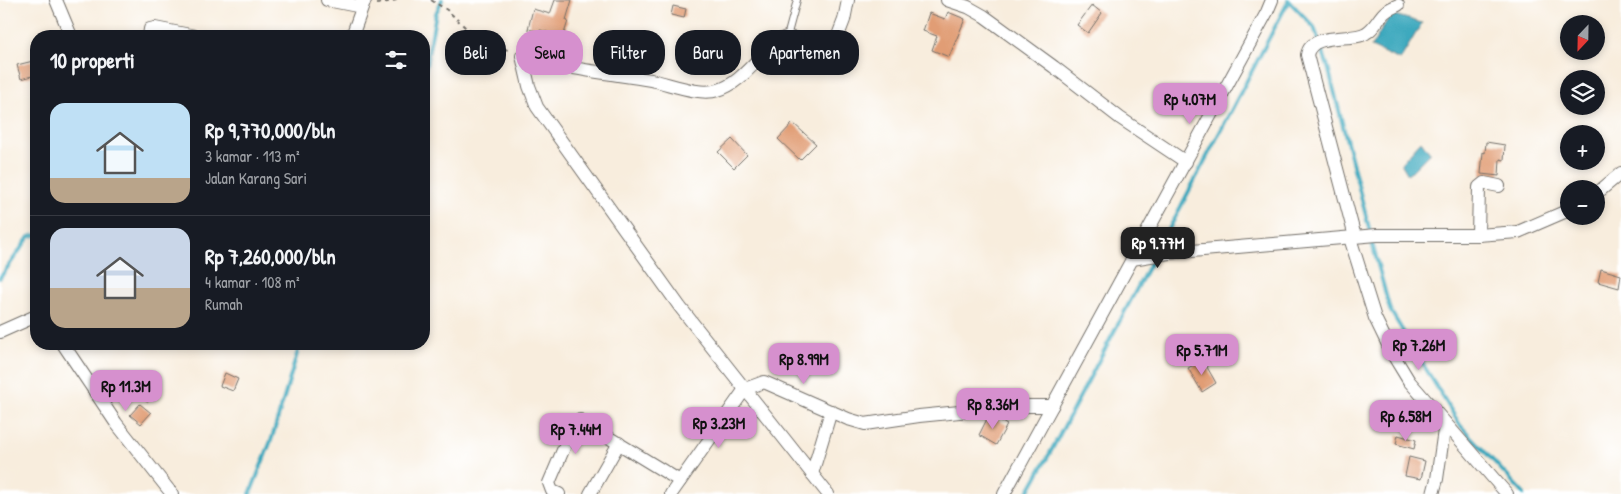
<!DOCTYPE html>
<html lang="id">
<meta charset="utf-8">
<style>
body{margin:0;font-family:"Patrick Hand",sans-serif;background:#20242c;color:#f1f3f6;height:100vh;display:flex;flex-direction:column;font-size:19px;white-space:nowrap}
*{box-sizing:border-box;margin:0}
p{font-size:16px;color:#9ea1a6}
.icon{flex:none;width:28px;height:28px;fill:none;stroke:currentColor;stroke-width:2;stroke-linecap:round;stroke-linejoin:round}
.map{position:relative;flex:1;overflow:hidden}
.drawer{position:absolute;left:30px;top:30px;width:400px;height:320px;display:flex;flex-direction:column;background:#171b24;border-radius:20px;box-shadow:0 2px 8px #0003}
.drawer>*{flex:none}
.guide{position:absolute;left:445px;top:30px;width:475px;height:45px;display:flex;gap:10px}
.needle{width:32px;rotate:202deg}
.buttons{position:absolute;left:1560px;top:15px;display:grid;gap:10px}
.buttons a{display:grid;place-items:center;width:45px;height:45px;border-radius:50%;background:#171b24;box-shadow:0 2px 8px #0003;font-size:25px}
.price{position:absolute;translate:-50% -42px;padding:0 11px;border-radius:10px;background:#d690ce;color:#111;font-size:16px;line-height:32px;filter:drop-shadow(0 1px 2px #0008)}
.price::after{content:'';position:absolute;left:50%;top:30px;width:15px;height:11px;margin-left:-8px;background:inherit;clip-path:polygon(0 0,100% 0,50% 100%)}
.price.current{background:#222;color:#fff}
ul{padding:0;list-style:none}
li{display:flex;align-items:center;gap:15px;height:125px;padding:0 20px}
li+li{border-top:1px solid #363941}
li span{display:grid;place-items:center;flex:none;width:140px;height:100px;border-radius:15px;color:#555}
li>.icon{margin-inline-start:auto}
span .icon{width:60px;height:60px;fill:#fffc;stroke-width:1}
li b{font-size:21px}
h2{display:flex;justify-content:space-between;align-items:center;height:60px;padding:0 20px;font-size:21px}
.pill{padding:0 18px;border-radius:20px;background:#171b24;box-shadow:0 2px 8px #0003;font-size:18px;line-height:45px}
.pill.current{background:#d690ce;color:#111}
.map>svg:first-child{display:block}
.water{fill:#3ea9be;stroke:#346a74}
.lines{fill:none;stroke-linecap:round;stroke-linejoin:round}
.stream{stroke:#3ea9be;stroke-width:4}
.building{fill:#e19d74}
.lane-casing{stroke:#736f69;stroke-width:8}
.street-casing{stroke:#736f69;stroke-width:14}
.path{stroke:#736f69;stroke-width:2;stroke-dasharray:4 4;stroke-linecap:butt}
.lane{stroke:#fff;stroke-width:6}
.street{stroke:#fff;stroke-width:12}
</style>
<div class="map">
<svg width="1621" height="494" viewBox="0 0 1621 494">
<rect width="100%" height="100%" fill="#fff"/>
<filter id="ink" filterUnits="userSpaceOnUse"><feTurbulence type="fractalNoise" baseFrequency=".02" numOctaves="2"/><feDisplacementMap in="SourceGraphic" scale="10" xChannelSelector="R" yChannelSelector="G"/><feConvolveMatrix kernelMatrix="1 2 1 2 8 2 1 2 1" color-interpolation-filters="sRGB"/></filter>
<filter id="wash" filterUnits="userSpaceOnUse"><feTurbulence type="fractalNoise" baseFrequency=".0096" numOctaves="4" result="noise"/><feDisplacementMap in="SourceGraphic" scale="20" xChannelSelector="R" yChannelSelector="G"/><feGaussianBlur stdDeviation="1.12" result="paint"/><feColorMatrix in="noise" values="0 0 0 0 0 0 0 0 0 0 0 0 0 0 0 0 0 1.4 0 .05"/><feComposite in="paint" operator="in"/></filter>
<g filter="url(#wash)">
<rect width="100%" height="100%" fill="#f8eddd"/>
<g class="water">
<polygon points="1391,14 1422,23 1400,60 1371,47"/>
<polygon points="1421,141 1430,153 1408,175 1401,163"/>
</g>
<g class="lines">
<g class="stream">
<polyline points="1288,0 1314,27 1328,67 1370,232"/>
<polyline points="424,76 436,13 442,0"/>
<polyline points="1371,239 1390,310 1460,425 1524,494"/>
<polyline points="1157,252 1288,2"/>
<polyline points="0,278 29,237 36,235"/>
<polyline points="250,494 272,438 300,344"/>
<polyline points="1027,494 1050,453 1153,258"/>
</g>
</g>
<g id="blocks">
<g class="building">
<polygon points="555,0 572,0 566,20 568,21 563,37 540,30 540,32 528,29 533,9 550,14"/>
<polygon points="1092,5 1102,13 1088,33 1077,25"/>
<polygon points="673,6 686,9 684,18 671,15"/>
<polygon points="948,12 965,19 949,57 932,50 937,36 923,31 929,13 945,19"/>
<polygon points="33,61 36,75 21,79 17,65"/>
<polygon points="793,123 816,144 800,160 778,139"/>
<polygon points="732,139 747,155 734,168 718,152"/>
<polygon points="1486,142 1505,145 1504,160 1500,159 1499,176 1481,174 1483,152 1485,153"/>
<polygon points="1601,269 1621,275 1619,288 1598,282"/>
<polygon points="1203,360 1216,383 1202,392 1188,368"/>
<polygon points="225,373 238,379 233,391 220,386"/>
<polygon points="148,376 161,392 147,402 135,386"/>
<polygon points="140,404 151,413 141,424 130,415"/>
<polygon points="988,417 993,417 1007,425 996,445 979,435"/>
<polygon points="1398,435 1416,440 1414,449 1396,444"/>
<polygon points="1409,457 1425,461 1421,479 1405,476"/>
</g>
</g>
</g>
<g filter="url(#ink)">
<use href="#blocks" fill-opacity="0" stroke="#736f69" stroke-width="1"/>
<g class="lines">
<g class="lane-casing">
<polyline id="lane" points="787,37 797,0"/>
</g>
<g class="street-casing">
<g id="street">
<polyline points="56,0 71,36"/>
<polyline points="327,0 362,7"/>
<polyline points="947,0 968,7 984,16 1054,67 1120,118 1186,162"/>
<polyline points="149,36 150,29 155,28 195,36"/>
<polyline points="352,36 365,0"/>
<polyline points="1596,194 1621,173"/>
<polyline points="1478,235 1479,187 1484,183 1499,186"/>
<path d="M1355,237L1307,55C1311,31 1353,42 1366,33C1374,29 1378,19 1384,13C1388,9 1394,7 1398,5"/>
<polyline points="1350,238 1375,318 1392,353 1409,381 1507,494"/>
<polyline points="1132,259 1169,253 1377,235 1478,235 1518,232 1569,210"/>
<polyline points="0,332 36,316"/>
<polyline points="63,344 116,423 172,494"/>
<polyline points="812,474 831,411"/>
<polyline points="559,494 552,491 549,483 575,422 580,420 680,481"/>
<polyline points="590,494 619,443"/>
<polyline points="671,494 745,389 764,382 848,419 865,424 919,416 1020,406 1052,406"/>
<path d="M828,494L680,307L537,107L529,86L522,56C564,69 608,73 651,80C671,84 699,96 718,90C744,83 761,50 784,38L787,37L834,46L844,20L848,0"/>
<polyline points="1004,494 1267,12 1272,0"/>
<polyline points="1433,494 1437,479 1445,423"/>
</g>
</g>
<g class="path">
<polyline points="431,0 447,10 465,27 511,52"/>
<polyline points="377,4 397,0"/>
</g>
<use href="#lane" class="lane"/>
<use href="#street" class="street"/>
</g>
</g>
</svg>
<div class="buttons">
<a><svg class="needle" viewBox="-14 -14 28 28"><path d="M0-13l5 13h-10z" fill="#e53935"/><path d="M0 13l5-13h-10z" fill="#9ea1a6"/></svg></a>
<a><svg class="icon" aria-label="layers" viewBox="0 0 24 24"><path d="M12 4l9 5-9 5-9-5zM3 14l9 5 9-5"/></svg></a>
<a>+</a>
<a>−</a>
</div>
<b class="price" style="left:1190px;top:125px">Rp 4.07M</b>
<b class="price current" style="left:1158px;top:269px">Rp 9.77M</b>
<b class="price" style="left:1419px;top:371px">Rp 7.26M</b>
<b class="price" style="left:1202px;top:376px">Rp 5.71M</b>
<b class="price" style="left:804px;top:385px">Rp 8.99M</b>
<b class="price" style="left:126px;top:412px">Rp 11.3M</b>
<b class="price" style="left:993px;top:430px">Rp 8.36M</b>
<b class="price" style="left:1406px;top:442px">Rp 6.58M</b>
<b class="price" style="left:719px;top:449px">Rp 3.23M</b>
<b class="price" style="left:576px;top:455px">Rp 7.44M</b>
<div class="guide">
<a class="pill">Beli</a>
<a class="pill current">Sewa</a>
<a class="pill">Filter</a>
<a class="pill">Baru</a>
<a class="pill">Apartemen</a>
</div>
<section class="drawer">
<h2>10 properti<svg class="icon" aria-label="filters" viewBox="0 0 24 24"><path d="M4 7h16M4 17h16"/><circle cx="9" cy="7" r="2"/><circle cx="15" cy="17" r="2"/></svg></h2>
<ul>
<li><span style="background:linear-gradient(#bfe0f5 75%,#b9a48a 0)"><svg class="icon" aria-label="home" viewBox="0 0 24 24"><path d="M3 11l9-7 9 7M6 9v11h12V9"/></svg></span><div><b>Rp 9,770,000/bln</b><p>3 kamar · 113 m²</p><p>Jalan Karang Sari</p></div></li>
<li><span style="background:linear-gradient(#c9d6e8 60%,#b9a48a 0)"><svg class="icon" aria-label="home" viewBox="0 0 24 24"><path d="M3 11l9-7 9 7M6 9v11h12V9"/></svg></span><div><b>Rp 7,260,000/bln</b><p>4 kamar · 108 m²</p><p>Rumah</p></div></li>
</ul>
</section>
</div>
